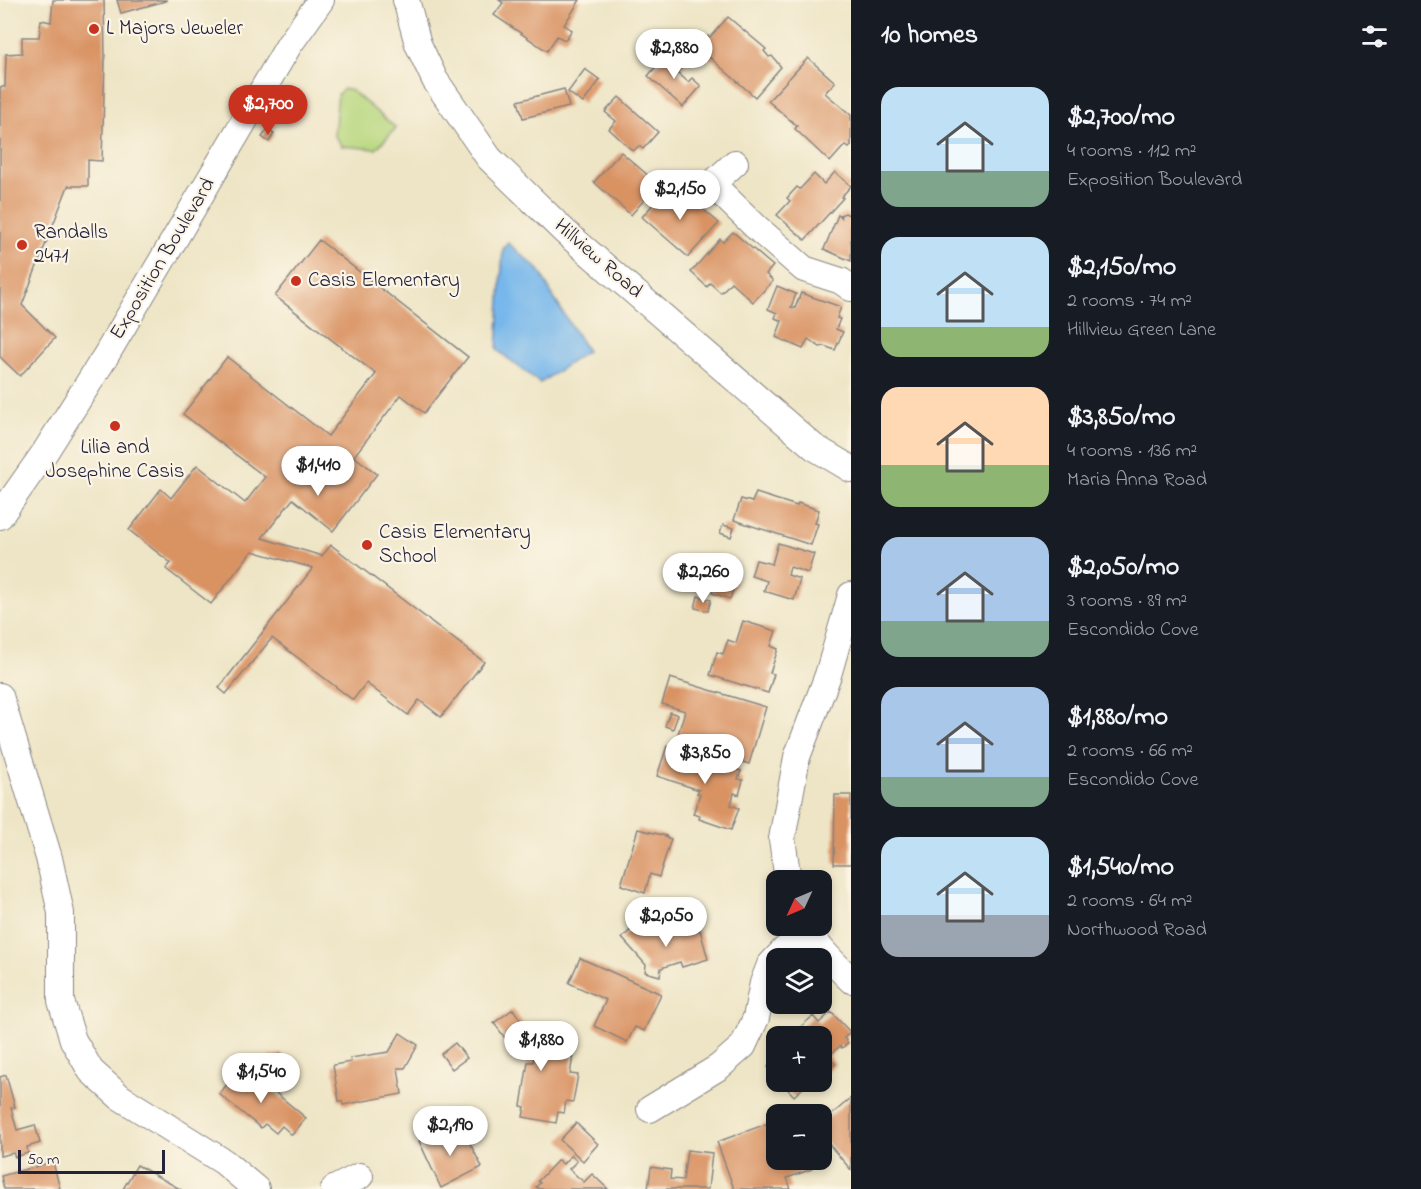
<!DOCTYPE html>
<meta charset="utf-8">
<style>
body{margin:0;font-family:"Indie Flower",sans-serif;background:#20242c;color:#f1f3f6;height:100vh;display:flex;flex-direction:column;font-size:22px;white-space:nowrap}
*{box-sizing:border-box;margin:0}
p{font-size:20px;color:#9ea1a6}
.icon{flex:none;width:33px;height:33px;fill:none;stroke:currentColor;stroke-width:2;stroke-linecap:round;stroke-linejoin:round}
.map{position:relative;flex:1;overflow:hidden}
.panel{display:flex;flex-direction:column;background:#171b24;width:570px}
.panel>*{flex:none}
.needle{width:39px;rotate:226deg}
.controls{position:absolute;left:766px;top:870px;display:grid;gap:12px}
.controls a{display:grid;place-items:center;width:66px;height:66px;border-radius:12px;background:#171b24;box-shadow:0 3px 9px #0003;font-size:30px}
.scale{position:absolute;left:18px;bottom:15px;width:147px;box-sizing:border-box;padding-left:6px;border:3px solid #22223b;border-top:0;font-size:16px;line-height:21px;white-space:nowrap;color:#22223b;-webkit-text-stroke:4px #fcf5e5;paint-order:stroke}
.price{position:absolute;translate:-50% -51px;padding:0 14px;border-radius:21px;background:#fff;color:#222;font-size:20px;line-height:39px;filter:drop-shadow(0 2px 3px #0008)}
.price::after{content:'';position:absolute;left:50%;top:36px;width:18px;height:14px;margin-left:-9px;background:inherit;clip-path:polygon(0 0,100% 0,50% 100%)}
.price.on{background:#c8321e;color:#fff}
ul{padding:0;list-style:none}
li{display:flex;align-items:center;gap:18px;height:150px;padding:0 30px}
li span{display:grid;place-items:center;flex:none;width:168px;height:120px;border-radius:18px;color:#555}
li>.icon{margin-inline-start:auto}
span .icon{width:72px;height:72px;fill:#fffc;stroke-width:1}
li b{font-size:26px}
h2{display:flex;justify-content:space-between;align-items:center;height:72px;padding:0 30px;font-size:26px}
main{display:flex;flex:1;min-height:0}
.map>svg:first-child{display:block}
.green{fill:#b8d77f;stroke:#6d7c5d;stroke-width:1.5}
.water{fill:#77b7eb;stroke:#4c6c93;stroke-width:1.5}
.building{fill:#d99262}
.lines{fill:none;stroke-linecap:round;stroke-linejoin:round}
.minor-casing{stroke:#888480;stroke-width:28}
.minor{stroke:#fff;stroke-width:26}
.poi-dot{fill:#c8321e;stroke:#fcf5e5;stroke-width:2}
.labels{text-anchor:middle;dominant-baseline:central;stroke-width:4.5;stroke-linejoin:round;paint-order:stroke}
.poi-label{font-size:21px;fill:#22223b;stroke:#fcf5e5;text-anchor:start}
.street-label{font-size:21px;fill:#22223b;stroke:#fcf5e5}
</style>
<main>
<div class="map">
<svg width="851" height="1189" viewBox="0 0 851 1189">
<rect width="100%" height="100%" fill="#fcf5e5"/>
<filter id="ink" filterUnits="userSpaceOnUse"><feTurbulence type="fractalNoise" baseFrequency=".0167" numOctaves="2"/><feDisplacementMap in="SourceGraphic" scale="12" xChannelSelector="R" yChannelSelector="G"/><feConvolveMatrix kernelMatrix="1 2 1 2 8 2 1 2 1" color-interpolation-filters="sRGB"/></filter>
<filter id="wash" filterUnits="userSpaceOnUse"><feTurbulence type="fractalNoise" baseFrequency=".008" numOctaves="4" result="noise"/><feDisplacementMap in="SourceGraphic" scale="24" xChannelSelector="R" yChannelSelector="G"/><feGaussianBlur stdDeviation="1.35" result="paint"/><feColorMatrix in="noise" values="0 0 0 0 0 0 0 0 0 0 0 0 0 0 0 0 0 1.4 0 .05"/><feComposite in="paint" operator="in"/></filter>
<g filter="url(#wash)">
<rect width="100%" height="100%" fill="#eee5c6"/>
<polygon class="green" points="344,89 352,91 396,128 376,149 342,146 334,135 338,94"/>
<polygon class="water" points="508,243 539,270 555,300 587,351 540,383 497,350 503,249"/>
<g id="blocks">
<g class="building">
<polygon points="53,0 104,0 105,59 102,161 88,160 88,186 68,186 22,305 55,338 20,376 0,357 0,87 5,87 6,54 22,53 22,37 39,37 41,20 51,22"/>
<polygon points="117,0 166,0 166,1 121,13"/>
<polygon points="499,0 580,0 564,25 572,30 565,40 557,36 547,51 494,15 503,3"/>
<polygon points="728,17 766,49 764,51 769,57 772,56 781,67 755,97 700,49 707,41 705,40 708,36 710,37"/>
<polygon points="669,51 684,64 677,72 688,82 692,78 701,86 683,107 648,76"/>
<polygon points="808,58 835,82 825,93 851,115 851,146 849,148 845,145 830,162 795,129 797,126 768,101"/>
<polygon points="585,69 600,80 583,103 568,92"/>
<polygon points="564,89 569,107 523,118 518,101"/>
<polygon points="619,97 658,132 643,149 639,146 633,151 609,129 616,121 605,112"/>
<polygon points="267,130 274,134 269,142 262,137"/>
<polygon points="621,152 658,184 631,215 594,182"/>
<polygon points="835,172 851,186 841,197 843,198 805,240 777,215 790,201 787,198 797,187 800,189 814,174 824,184"/>
<polygon points="670,185 686,199 689,197 719,223 688,257 642,217"/>
<polygon points="845,213 851,216 851,261 824,249 838,215 841,217 840,215"/>
<polygon points="733,232 773,266 766,274 773,281 753,302 731,282 721,293 710,283 707,287 691,272 720,239 723,242"/>
<polygon points="319,240 468,357 424,413 401,395 354,456 377,474 333,531 293,499 262,538 322,556 331,545 484,662 441,717 419,700 408,715 366,683 353,700 272,638 226,694 219,688 313,568 252,551 211,604 166,569 171,563 129,530 161,489 171,498 197,465 245,503 265,477 183,414 227,357 328,436 376,374 275,296"/>
<polygon points="777,286 796,294 791,307 795,308 801,293 841,307 837,318 840,319 836,329 843,332 835,350 824,346 820,347 808,339 803,349 776,337 782,321 775,318 777,313 768,309"/>
<polygon points="756,493 797,506 798,503 819,510 815,523 818,524 811,545 734,520 741,499 752,502"/>
<polygon points="723,525 734,528 731,537 720,533"/>
<polygon points="778,543 814,554 808,573 790,567 788,575 800,579 794,600 764,591 767,581 751,576 756,560 772,564"/>
<polygon points="718,576 736,581 730,599 712,593"/>
<polygon points="698,596 711,600 708,611 695,608"/>
<polygon points="743,621 776,631 771,646 778,649 770,673 774,674 768,693 710,675 717,652 723,654 728,640 736,643"/>
<polygon points="670,678 766,707 749,764 676,741 685,711 662,704"/>
<polygon points="670,712 678,715 673,729 665,726"/>
<polygon points="667,746 741,771 738,779 743,780 739,795 734,793 731,805 739,808 731,830 699,819 700,816 693,814 700,794 697,793 699,790 657,776"/>
<polygon points="835,795 851,795 851,864 834,864"/>
<polygon points="638,829 666,836 665,837 671,839 659,877 650,874 645,893 621,885"/>
<polygon points="638,923 649,935 684,925 687,934 700,930 708,959 682,967 680,962 661,968 660,976 645,972 646,965 622,938"/>
<polygon points="580,958 661,994 644,1031 635,1027 627,1042 594,1026 606,1000 569,983"/>
<polygon points="513,1009 532,1037 554,1040 551,1054 573,1057 570,1074 578,1075 573,1102 566,1101 564,1113 558,1112 556,1123 523,1117 525,1107 521,1106 528,1062 533,1062 535,1053 524,1051 519,1045 513,1049 494,1023"/>
<polygon points="831,1012 850,1032 844,1038 848,1043 842,1048 840,1046 829,1056 835,1064 822,1076 822,1036 790,1036 813,1016 819,1023"/>
<polygon points="400,1033 418,1045 405,1068 398,1068 402,1094 343,1105 342,1101 339,1101 333,1065 351,1062 350,1058 389,1052"/>
<polygon points="455,1043 467,1058 452,1069 441,1054"/>
<polygon points="282,1054 284,1065 270,1067 268,1057"/>
<polygon points="777,1059 777,1077 768,1067"/>
<polygon points="240,1069 263,1088 265,1084 306,1118 292,1135 282,1126 276,1133 265,1124 261,1128 219,1094"/>
<polygon points="6,1075 15,1107 11,1108 17,1130 35,1125 40,1143 27,1147 28,1153 15,1157 13,1153 0,1156 0,1077"/>
<polygon points="781,1082 803,1082 806,1085 794,1096"/>
<polygon points="851,1098 851,1170 822,1136 822,1123"/>
<polygon points="777,1120 777,1160 809,1160 812,1169 787,1178 791,1189 734,1189 717,1142"/>
<polygon points="576,1123 598,1144 583,1161 560,1140"/>
<polygon points="443,1130 448,1140 464,1132 482,1167 441,1188 419,1141"/>
<polygon points="687,1150 712,1153 708,1189 648,1189 651,1167 671,1170 670,1179 683,1180"/>
<polygon points="571,1155 577,1161 569,1169 578,1177 584,1182 592,1174 608,1189 539,1189 536,1187 540,1183 538,1181 558,1160 563,1164"/>
<polygon points="53,1162 60,1189 4,1189 1,1176"/>
<polygon points="137,1165 180,1189 123,1189"/>
</g>
</g>
</g>
<g filter="url(#ink)">
<use href="#blocks" fill-opacity="0" stroke="#888480" stroke-width="1.5"/>
<g class="lines">
<g class="minor-casing">
<g id="minor">
<polyline points="406,0 418,44 435,80 489,158 565,232 814,447 851,469"/>
<polyline points="735,163 712,184 756,227 804,269 841,281 851,288"/>
<polyline points="0,516 45,452 105,357 289,45 321,0"/>
<polyline points="0,696 49,858 61,913 61,1001 73,1040 91,1071 120,1097 224,1162 256,1189"/>
<polyline points="788,880 782,839 797,757 828,675 851,595"/>
<path d="M806,926C816,947 835,964 851,980"/>
<polyline points="650,1109 719,1067 743,1046 756,1018 763,983 770,965 784,950 810,934"/>
<polyline points="334,1189 360,1176"/>
</g>
</g>
<use href="#minor" class="minor"/>
</g>
</g>
<g class="poi-dot">
<circle cx="94" cy="29" r="6"/>
<circle cx="22" cy="245" r="6"/>
<circle cx="296" cy="281" r="6"/>
<circle cx="115" cy="426" r="6"/>
<circle cx="367" cy="545" r="6"/>
</g>
<g class="labels">
<g class="poi-label">
<text x="106" y="29">L Majors Jeweler</text>
<text x="34" y="233">Randalls<tspan x="34" dy="24">2471</tspan></text>
<text x="308" y="281">Casis Elementary</text>
<text x="115" y="448" text-anchor="middle">Lilia and<tspan x="115" dy="24">Josephine Casis</tspan></text>
<text x="379" y="533">Casis Elementary<tspan x="379" dy="24">School</tspan></text>
</g>
<g class="street-label">
<text transform="translate(163 259) rotate(-59)">Exposition Boulevard</text>
<text transform="translate(598 259) rotate(41)">Hillview Road</text>
</g>
</g>
</svg>
<div class="controls">
<a><svg class="needle" viewBox="-14 -14 28 28"><path d="M0-13l5 13h-10z" fill="#e53935"/><path d="M0 13l5-13h-10z" fill="#9ea1a6"/></svg></a>
<a><svg class="icon" aria-label="layers" viewBox="0 0 24 24"><path d="M12 4l9 5-9 5-9-5zM3 14l9 5 9-5"/></svg></a>
<a>+</a>
<a>−</a>
</div>
<div class="scale">50 m</div>
<b class="price" style="left:674px;top:80px">$2,880</b>
<b class="price on" style="left:268px;top:136px">$2,700</b>
<b class="price" style="left:680px;top:221px">$2,150</b>
<b class="price" style="left:318px;top:497px">$1,410</b>
<b class="price" style="left:703px;top:604px">$2,260</b>
<b class="price" style="left:705px;top:785px">$3,850</b>
<b class="price" style="left:666px;top:948px">$2,050</b>
<b class="price" style="left:541px;top:1072px">$1,880</b>
<b class="price" style="left:261px;top:1104px">$1,540</b>
<b class="price" style="left:450px;top:1157px">$2,190</b>
</div>
<section class="panel">
<h2>10 homes<svg class="icon" aria-label="filters" viewBox="0 0 24 24"><path d="M4 7h16M4 17h16"/><circle cx="9" cy="7" r="2"/><circle cx="15" cy="17" r="2"/></svg></h2>
<ul>
<li><span style="background:linear-gradient(#bfe0f5 70%,#7fa58c 0)"><svg class="icon" aria-label="home" viewBox="0 0 24 24"><path d="M3 11l9-7 9 7M6 9v11h12V9"/></svg></span><div><b>$2,700/mo</b><p>4 rooms · 112 m²</p><p>Exposition Boulevard</p></div></li>
<li><span style="background:linear-gradient(#bfe0f5 75%,#8fb573 0)"><svg class="icon" aria-label="home" viewBox="0 0 24 24"><path d="M3 11l9-7 9 7M6 9v11h12V9"/></svg></span><div><b>$2,150/mo</b><p>2 rooms · 74 m²</p><p>Hillview Green Lane</p></div></li>
<li><span style="background:linear-gradient(#ffd9b3 65%,#8fb573 0)"><svg class="icon" aria-label="home" viewBox="0 0 24 24"><path d="M3 11l9-7 9 7M6 9v11h12V9"/></svg></span><div><b>$3,850/mo</b><p>4 rooms · 136 m²</p><p>Maria Anna Road</p></div></li>
<li><span style="background:linear-gradient(#a9c7e8 70%,#7fa58c 0)"><svg class="icon" aria-label="home" viewBox="0 0 24 24"><path d="M3 11l9-7 9 7M6 9v11h12V9"/></svg></span><div><b>$2,050/mo</b><p>3 rooms · 89 m²</p><p>Escondido Cove</p></div></li>
<li><span style="background:linear-gradient(#a9c7e8 75%,#7fa58c 0)"><svg class="icon" aria-label="home" viewBox="0 0 24 24"><path d="M3 11l9-7 9 7M6 9v11h12V9"/></svg></span><div><b>$1,880/mo</b><p>2 rooms · 66 m²</p><p>Escondido Cove</p></div></li>
<li><span style="background:linear-gradient(#bfe0f5 65%,#9aa5b1 0)"><svg class="icon" aria-label="home" viewBox="0 0 24 24"><path d="M3 11l9-7 9 7M6 9v11h12V9"/></svg></span><div><b>$1,540/mo</b><p>2 rooms · 64 m²</p><p>Northwood Road</p></div></li>
</ul>
</section>
</main>
